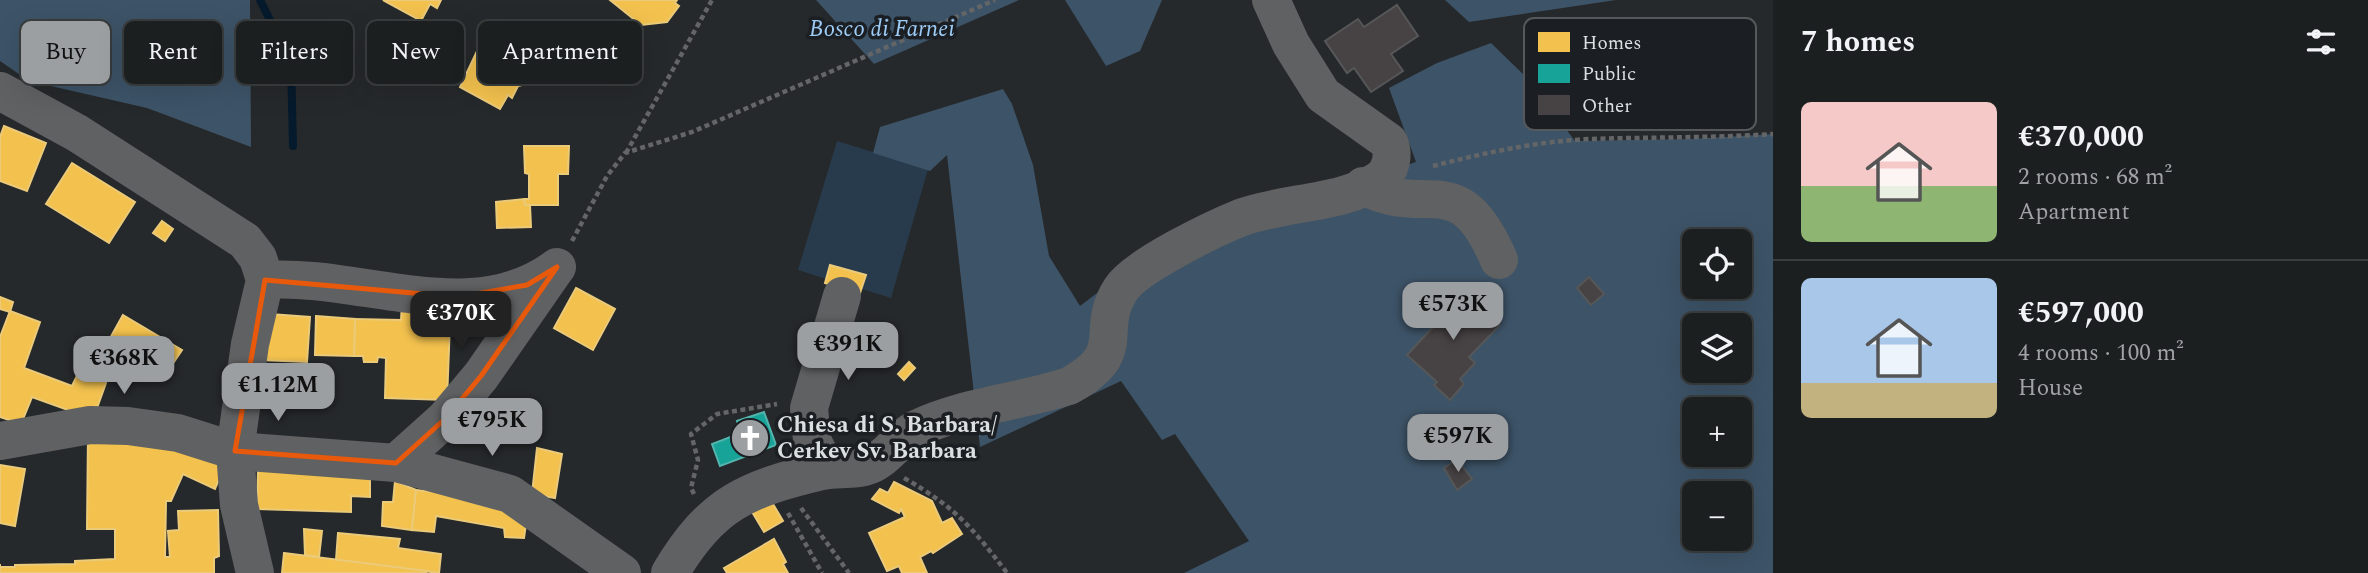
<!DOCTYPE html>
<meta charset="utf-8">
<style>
body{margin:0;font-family:Spectral,serif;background:#292c2d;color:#f1f3f6;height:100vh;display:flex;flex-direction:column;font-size:26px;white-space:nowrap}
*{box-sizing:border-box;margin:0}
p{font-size:23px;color:#a0a2a5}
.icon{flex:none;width:38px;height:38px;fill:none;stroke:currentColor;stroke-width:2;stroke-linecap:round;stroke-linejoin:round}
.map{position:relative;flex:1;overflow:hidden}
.drawer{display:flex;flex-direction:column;background:#1c1f20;width:595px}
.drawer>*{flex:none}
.hud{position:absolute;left:21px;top:21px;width:665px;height:63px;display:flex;gap:14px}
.tools{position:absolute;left:1682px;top:229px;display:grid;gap:14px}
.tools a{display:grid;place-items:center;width:70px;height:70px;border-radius:10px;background:#1c1f20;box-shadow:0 7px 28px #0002,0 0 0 2px #3a3d3e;font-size:35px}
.price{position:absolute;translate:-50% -60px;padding:0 16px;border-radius:14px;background:#9c9fa2;color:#111;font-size:23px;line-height:46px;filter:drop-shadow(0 2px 4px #0008)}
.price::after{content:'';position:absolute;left:50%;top:42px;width:21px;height:16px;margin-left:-10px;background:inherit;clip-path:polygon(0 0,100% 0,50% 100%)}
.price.current{background:#222;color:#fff}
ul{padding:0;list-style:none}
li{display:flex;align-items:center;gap:21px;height:175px;padding:0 28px}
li+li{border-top:2px solid #3a3d3e}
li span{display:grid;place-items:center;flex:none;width:196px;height:140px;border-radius:10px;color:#555}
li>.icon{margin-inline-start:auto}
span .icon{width:84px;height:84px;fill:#fffc;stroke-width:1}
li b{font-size:30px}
h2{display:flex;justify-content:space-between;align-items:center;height:84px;padding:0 28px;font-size:30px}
.tag{padding:0 24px;border-radius:10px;background:#1c1f20;box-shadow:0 7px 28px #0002,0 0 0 2px #3a3d3e;font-size:24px;line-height:63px}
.tag.current{background:#9c9fa2;color:#111}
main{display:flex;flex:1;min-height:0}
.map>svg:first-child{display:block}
.green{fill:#283b4c}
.forest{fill:#3d5367;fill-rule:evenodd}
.homes{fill:#f2c14e;stroke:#ebca7a;stroke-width:2}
.public{fill:#17a398;stroke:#52b5ae;stroke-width:2}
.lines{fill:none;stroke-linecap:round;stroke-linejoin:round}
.stream{stroke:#051a2c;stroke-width:8}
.building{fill:#474243;stroke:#565758;stroke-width:2}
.path{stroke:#646567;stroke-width:4.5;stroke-dasharray:5 3.5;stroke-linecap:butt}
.minor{stroke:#606162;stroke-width:38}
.marked{fill:none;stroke:#e8590c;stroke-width:5;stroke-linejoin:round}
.labels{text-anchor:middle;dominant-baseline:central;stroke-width:7;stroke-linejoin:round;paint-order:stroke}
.park-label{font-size:23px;font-style:italic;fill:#9dccf6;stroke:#1b1f23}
.poi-label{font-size:23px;font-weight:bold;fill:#dcdfe2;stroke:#1b1f23;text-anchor:start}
.key{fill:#1b1f23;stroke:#55595c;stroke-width:2}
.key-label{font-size:19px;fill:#dcdfe2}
</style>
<main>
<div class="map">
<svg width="1773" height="573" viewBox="0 0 1773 573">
<rect width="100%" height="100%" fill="#26292b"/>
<polygon class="green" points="837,141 928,169 891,298 862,289 860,293 825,283 826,279 798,270"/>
<g class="forest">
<polygon points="0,0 250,0 251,147 147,108 29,81 0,61"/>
<polygon points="816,0 1019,0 874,64"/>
<polygon points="1065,0 1162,0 1140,51 1106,66"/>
<polygon points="1445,0 1616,0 1469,22"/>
<path d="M1491,43L1527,78L1575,141L1693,139L1773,134V573H1184L1249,541L1175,434L1162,440L1121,381L980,447L947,155L930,171L873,153L880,127L1003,89L1012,104L1033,165L1049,256L1080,306L1158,247L1416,162L1389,88L1437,63ZM1694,242H1740V287H1694ZM1694,326H1740V371H1694ZM1694,410H1740V455H1694ZM1694,494H1740V539H1694Z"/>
</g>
<g class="homes">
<polygon points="383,0 441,0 437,8 430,4 421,21"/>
<polygon points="610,0 677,0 675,3 679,6 667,22 641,25"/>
<polygon points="489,36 508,46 523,42 535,82 518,86 512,98 508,95 500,109 460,87 478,49 481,50"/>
<polygon points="4,126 46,143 27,191 0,181 0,137"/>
<polygon points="524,146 569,146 568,174 558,174 558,205 525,205 524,199 529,199 529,174 525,173"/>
<polygon points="72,163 135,202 109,243 46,204"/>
<polygon points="524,199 525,205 530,205 531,227 497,228 496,202"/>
<polygon points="162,221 173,229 165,241 153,233"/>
<polygon points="830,265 866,275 860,293 825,283"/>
<polygon points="576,288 615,309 593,350 554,328"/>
<polygon points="0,297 13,302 10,312 0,309"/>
<polygon points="402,303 439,305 440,323 450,323 447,400 385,398 386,358 378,357 377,362 364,362 363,356 354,356 355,319 401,320"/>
<polygon points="10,311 40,322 24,368 72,386 88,353 98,359 94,367 101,370 96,379 106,383 93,419 32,397 21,424 0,417 0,337"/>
<polygon points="270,314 310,317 307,362 260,360"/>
<polygon points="123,315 182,350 168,371 142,355 138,361 125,352 111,376 94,367"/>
<polygon points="316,316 355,319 354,356 315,355"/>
<polygon points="909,362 915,368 904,380 898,374"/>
<polygon points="518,401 529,416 508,421 504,406"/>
<polygon points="88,434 174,441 225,465 215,489 183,474 171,501 166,501 165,557 170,557 168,531 179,530 178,511 218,510 219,556 214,558 214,573 0,573 0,564 0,567 15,567 15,565 75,564 75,561 115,559 115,529 87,529"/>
<polygon points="537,448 562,454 555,498 532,494"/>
<polygon points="0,465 25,469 15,526 0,523"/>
<polygon points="258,470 370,475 370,497 351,496 351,512 257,509"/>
<polygon points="395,481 416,490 412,530 382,526 383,502 393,502"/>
<polygon points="894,482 932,501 942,523 952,518 962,534 933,553 931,551 920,557 927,573 902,573 899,566 887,571 869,533 905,517 901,509 899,513 872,499 880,489 888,493"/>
<polygon points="416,490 435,492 527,517 524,538 505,537 504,528 436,516 434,532 412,530"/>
<polygon points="773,504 783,521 764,532 751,510"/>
<polygon points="304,529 322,531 319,557 305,555"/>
<polygon points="338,533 400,539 398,548 441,554 439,573 336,560"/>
<polygon points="774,539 786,562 783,564 788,573 727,573 724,568"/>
<polygon points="284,553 427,571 426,573 282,573"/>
</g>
<polygon class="public" points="764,412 776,445 720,466 712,444 741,433 737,421"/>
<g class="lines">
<polyline class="stream" points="260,0 291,62 293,146"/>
</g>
<g class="building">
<polygon points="1397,5 1418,36 1391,54 1403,71 1371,92 1354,68 1347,73 1325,41 1358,19 1364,27"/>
<polygon points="1589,277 1604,294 1591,305 1577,288"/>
<polygon points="1460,288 1500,325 1469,357 1475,363 1460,379 1464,384 1450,400 1434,385 1437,382 1407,355 1434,326 1429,320"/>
<polygon points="1457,459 1472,479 1457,490 1444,468"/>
</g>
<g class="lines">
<g class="path">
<polyline points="626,153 712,0"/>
<path d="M1433,166C1484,153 1538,141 1591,139C1652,137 1712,138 1773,134"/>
<polyline points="572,241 607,176 625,153 692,132 995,0"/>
<path d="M904,478C955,507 972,527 1007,573"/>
<polyline points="694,494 691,488 698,460 691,434 717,414 777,404"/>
<polyline points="801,508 849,573"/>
<polyline points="788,513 822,573"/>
</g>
<g class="minor">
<polyline points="0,91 77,133 245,241 258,258 265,280 250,344 235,451 239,505 255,573"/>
<path d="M1363,186C1428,220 1458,164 1499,260"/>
<path d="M265,280C360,273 472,331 557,267"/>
<polyline points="0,441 90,425 128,426 178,433 235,451 396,463 510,494 622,573"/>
<polyline points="396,463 445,419 481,376 554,271"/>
<polyline points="827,470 812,440 809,408 842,296"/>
<path d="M670,573C712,503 746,489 822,471C837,468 856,471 870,465C887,458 899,438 916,429C963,406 1020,402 1069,386C1132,351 1093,332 1121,289C1136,266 1213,229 1240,218C1282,202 1342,204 1379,180C1392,171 1394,154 1389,142L1323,95L1291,44L1271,0"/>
</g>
</g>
<path class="marked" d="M557,267L481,376L445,419L396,463L235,451L265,280L458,297L527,285Z"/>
<defs>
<g id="church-disc" transform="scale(2.0125)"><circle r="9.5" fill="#9c9fa2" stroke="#1b1f23"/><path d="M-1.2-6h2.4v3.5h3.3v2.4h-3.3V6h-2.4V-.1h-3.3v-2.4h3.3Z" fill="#fff"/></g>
</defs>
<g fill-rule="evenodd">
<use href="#church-disc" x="750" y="438"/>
</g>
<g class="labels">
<g class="park-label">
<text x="882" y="29">Bosco di Farnei</text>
</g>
<g class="poi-label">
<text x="777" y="425">Chiesa di S. Barbara/<tspan x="777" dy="26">Cerkev Sv. Barbara</tspan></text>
</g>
</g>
<rect x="1524" y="18" width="232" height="112" rx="10" class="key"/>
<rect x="1538" y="32" width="32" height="20" fill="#f2c14e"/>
<rect x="1538" y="64" width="32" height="19" fill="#17a398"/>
<rect x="1538" y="95" width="32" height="20" fill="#474243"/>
<g class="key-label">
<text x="1582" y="49">Homes</text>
<text x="1582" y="80">Public</text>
<text x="1582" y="112">Other</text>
</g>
</svg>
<div class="tools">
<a><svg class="icon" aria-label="locate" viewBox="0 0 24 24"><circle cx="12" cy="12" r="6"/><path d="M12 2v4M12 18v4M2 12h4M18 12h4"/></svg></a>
<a><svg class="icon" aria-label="layers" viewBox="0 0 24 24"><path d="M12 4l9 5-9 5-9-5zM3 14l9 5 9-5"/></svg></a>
<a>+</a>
<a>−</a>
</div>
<b class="price" style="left:1453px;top:342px">€573K</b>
<b class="price current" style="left:461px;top:351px">€370K</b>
<b class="price" style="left:848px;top:382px">€391K</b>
<b class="price" style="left:124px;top:396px">€368K</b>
<b class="price" style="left:278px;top:423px">€1.12M</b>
<b class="price" style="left:492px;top:458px">€795K</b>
<b class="price" style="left:1458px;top:474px">€597K</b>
<div class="hud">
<a class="tag current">Buy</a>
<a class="tag">Rent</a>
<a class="tag">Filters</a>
<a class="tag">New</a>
<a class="tag">Apartment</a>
</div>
</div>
<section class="drawer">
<h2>7 homes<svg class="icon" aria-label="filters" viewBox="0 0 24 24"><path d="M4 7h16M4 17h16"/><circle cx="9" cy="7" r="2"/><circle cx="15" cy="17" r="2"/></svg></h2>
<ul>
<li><span style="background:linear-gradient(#f6c9c9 60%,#8fb573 0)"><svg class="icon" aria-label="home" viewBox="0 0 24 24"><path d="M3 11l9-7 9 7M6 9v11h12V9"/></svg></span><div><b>€370,000</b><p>2 rooms · 68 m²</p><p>Apartment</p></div></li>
<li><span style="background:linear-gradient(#a9c7e8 75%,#c2b280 0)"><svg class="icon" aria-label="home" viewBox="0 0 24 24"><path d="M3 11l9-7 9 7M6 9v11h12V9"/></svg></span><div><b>€597,000</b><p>4 rooms · 100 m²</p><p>House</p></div></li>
</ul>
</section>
</main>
